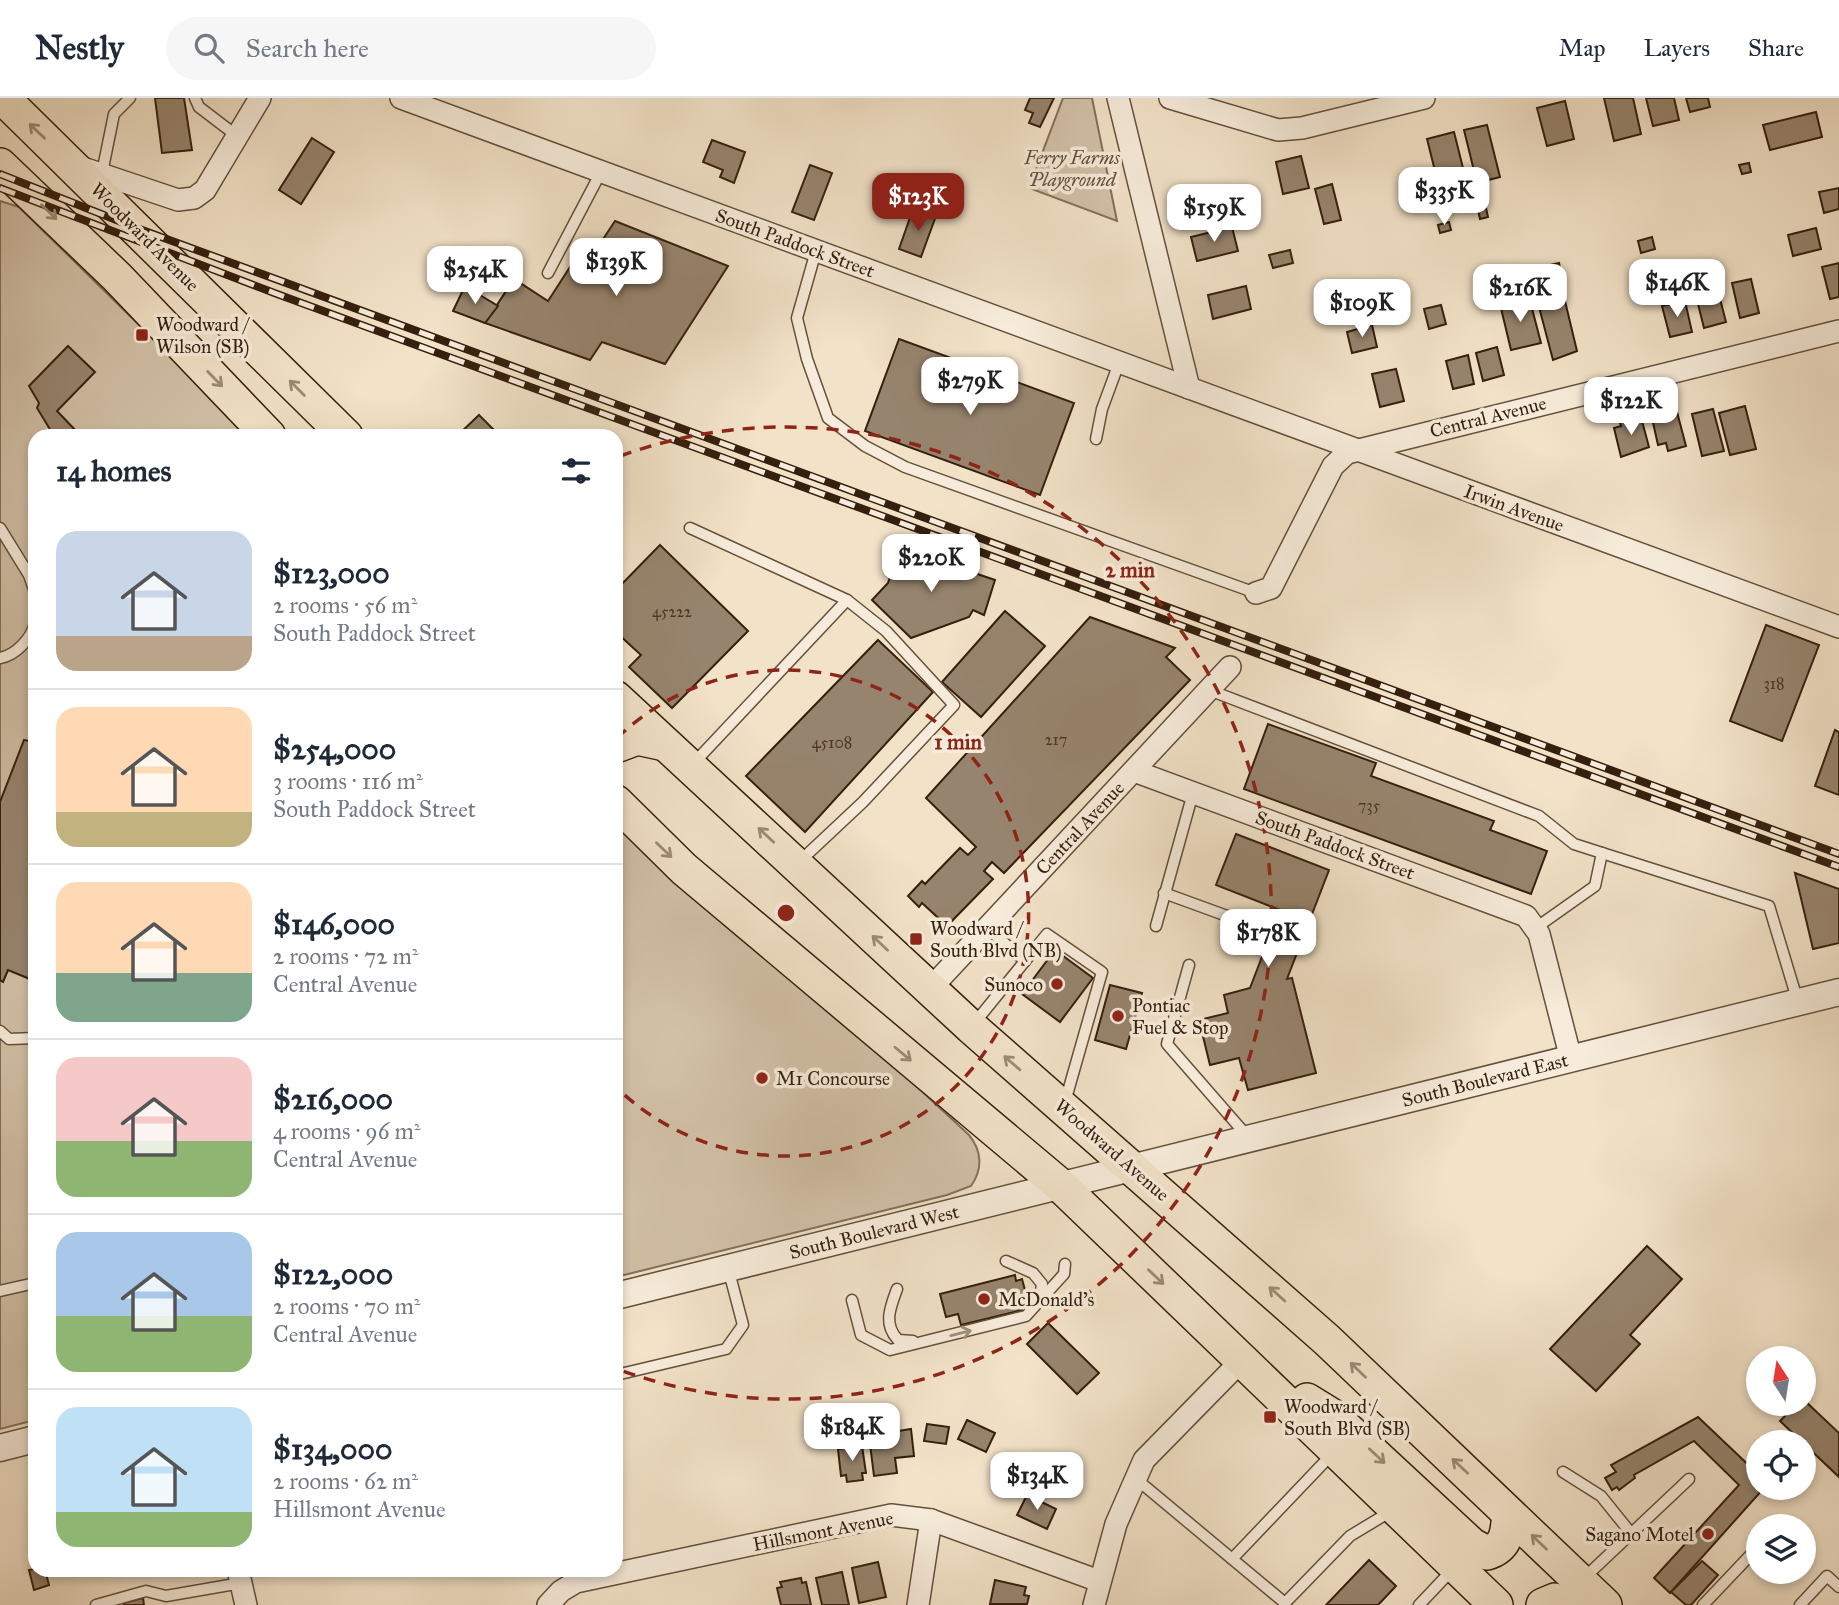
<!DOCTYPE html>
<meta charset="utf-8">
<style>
body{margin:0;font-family:"IM FELL Great Primer",serif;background:#f6f6f7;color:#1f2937;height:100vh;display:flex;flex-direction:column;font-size:26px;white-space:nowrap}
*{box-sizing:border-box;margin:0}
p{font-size:23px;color:#747a83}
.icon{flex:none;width:38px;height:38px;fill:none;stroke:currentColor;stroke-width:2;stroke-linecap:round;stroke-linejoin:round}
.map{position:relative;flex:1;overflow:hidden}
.panel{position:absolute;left:28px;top:331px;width:595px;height:1148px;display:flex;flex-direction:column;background:#fff;border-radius:21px;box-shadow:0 4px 10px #0003}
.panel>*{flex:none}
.needle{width:46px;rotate:348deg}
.buttons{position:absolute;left:1746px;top:1248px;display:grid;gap:14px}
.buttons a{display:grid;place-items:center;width:70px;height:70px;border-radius:50%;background:#fff;box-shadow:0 4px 10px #0003;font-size:35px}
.price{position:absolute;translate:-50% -60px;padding:0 16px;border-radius:14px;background:#fff;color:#222;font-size:23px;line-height:46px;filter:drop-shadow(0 2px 4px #0008)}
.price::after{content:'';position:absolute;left:50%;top:42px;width:21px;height:16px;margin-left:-10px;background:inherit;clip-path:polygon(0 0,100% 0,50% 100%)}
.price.selected{background:#8f2418;color:#fff}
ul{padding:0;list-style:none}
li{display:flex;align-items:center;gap:21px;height:175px;padding:0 28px}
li+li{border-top:2px solid #e0e1e3}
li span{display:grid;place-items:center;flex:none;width:196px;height:140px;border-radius:21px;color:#555}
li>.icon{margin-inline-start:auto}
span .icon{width:84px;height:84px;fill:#fffc;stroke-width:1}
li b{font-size:30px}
h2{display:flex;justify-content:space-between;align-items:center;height:84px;padding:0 28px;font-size:30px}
header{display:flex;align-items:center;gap:42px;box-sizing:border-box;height:98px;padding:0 35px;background:#fff;border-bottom:2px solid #e0e1e3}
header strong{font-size:33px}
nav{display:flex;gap:38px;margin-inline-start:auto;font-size:24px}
.search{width:490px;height:63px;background:#f6f6f7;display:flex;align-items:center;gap:18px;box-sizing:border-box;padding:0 24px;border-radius:38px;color:#747a83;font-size:26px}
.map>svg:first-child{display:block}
.green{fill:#d2c1a8;stroke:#84705a;stroke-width:2}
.building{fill:#97846e;stroke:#351f0d;stroke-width:2}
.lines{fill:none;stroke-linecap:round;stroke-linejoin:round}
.service-casing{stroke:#64503c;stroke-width:13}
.minor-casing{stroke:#64503c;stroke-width:24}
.tertiary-casing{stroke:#64503c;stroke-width:29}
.primary-casing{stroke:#351f0d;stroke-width:36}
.service{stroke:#f7ecdb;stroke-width:10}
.minor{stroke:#f7ecdb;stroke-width:21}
.tertiary{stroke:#f7ecdb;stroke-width:26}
.primary{stroke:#f2e2c8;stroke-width:33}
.rail-casing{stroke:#351f0d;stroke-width:8}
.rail{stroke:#f7ecdb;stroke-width:5;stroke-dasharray:16;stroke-linecap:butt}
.oneway{stroke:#9d8a74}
.oneway2{stroke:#a0907e}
.ring{fill:none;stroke:#8f2418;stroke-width:3.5;stroke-dasharray:12 9}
.poi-dot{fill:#8f2418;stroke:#f7ecdb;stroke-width:2.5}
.labels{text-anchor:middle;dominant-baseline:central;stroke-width:7;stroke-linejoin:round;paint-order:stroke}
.number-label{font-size:16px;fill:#4e3825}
.park-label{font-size:19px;font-style:italic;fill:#64503c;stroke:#f7ecdb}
.street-label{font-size:19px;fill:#351f0d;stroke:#f7ecdb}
.poi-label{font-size:19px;fill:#351f0d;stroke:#f7ecdb;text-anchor:start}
.centre{fill:#8f2418;stroke:#f7ecdb;stroke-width:3.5}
.ring-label{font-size:21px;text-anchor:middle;font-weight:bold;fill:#8f2418;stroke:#f7ecdb;stroke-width:7;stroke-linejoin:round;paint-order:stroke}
</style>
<header>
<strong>Nestly</strong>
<div class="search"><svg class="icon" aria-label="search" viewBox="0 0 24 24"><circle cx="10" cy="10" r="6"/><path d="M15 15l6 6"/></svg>Search here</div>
<nav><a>Map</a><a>Layers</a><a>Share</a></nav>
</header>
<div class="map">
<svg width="1839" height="1507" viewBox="0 0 1839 1507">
<rect width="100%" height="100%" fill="#f2e2c8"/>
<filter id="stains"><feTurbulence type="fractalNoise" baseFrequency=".00286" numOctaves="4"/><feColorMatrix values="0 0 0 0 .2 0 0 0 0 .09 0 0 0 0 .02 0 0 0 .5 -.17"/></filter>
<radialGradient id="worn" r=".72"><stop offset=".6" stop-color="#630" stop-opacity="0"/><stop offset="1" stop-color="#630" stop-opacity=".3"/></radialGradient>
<g class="green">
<polygon points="1063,0 1092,0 1117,123 1029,90"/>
<polygon points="0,103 19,109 252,338 35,338 35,1322 0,1331"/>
<path d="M616,690L847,924L969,1037C982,1053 983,1071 971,1088L947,1097L616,1179Z"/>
</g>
<g class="building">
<polygon points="155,0 184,0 192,52 162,55"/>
<polygon points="1030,0 1054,0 1040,29 1029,25 1033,15 1025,12"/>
<polygon points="1604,0 1633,0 1641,36 1614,43"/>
<polygon points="1646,0 1674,0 1679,22 1653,28"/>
<polygon points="1686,0 1708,0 1710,9 1690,14"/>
<polygon points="1565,3 1574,41 1547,48 1537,10"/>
<polygon points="1816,14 1822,39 1770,52 1763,27"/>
<polygon points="1487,27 1500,79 1477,85 1464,32"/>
<polygon points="1454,34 1467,86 1440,93 1427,41"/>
<polygon points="312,40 334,54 301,106 279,92"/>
<polygon points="712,42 745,54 734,85 720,79 723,72 703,64"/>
<polygon points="1301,58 1309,90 1283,96 1276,64"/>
<polygon points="1749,65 1751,74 1742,76 1739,67"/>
<polygon points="810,67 832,75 814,122 792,114"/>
<polygon points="1332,86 1341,122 1324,126 1315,91"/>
<polygon points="1839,90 1839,111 1824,115 1819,94"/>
<polygon points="1486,110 1488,119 1480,121 1478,112"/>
<polygon points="929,113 937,115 921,159 899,151 912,114 927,119"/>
<polygon points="615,123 728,168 665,266 602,244 590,262 485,225 514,181 548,203 581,152 592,158"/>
<polygon points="1449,124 1451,132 1440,135 1438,127"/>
<polygon points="1232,129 1238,153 1197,163 1191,139"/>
<polygon points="1816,130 1821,151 1793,158 1788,137"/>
<polygon points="1652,139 1655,151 1641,155 1638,143"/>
<polygon points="1290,152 1293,165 1273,170 1269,157"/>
<polygon points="1559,165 1561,175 1553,177 1550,167"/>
<polygon points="1839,165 1839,199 1830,201 1822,169"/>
<polygon points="1751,181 1759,215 1740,220 1732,185"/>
<polygon points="465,188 498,208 485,225 453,213"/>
<polygon points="1246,188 1251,211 1213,221 1208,197"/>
<polygon points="1718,193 1726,224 1704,230 1696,198"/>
<polygon points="1529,199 1541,245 1511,252 1500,206"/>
<polygon points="1565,203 1577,253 1553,262 1539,209"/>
<polygon points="1685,203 1692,234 1670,239 1662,208"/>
<polygon points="1441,207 1446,226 1429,231 1424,211"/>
<polygon points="1372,227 1377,249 1352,255 1347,234"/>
<polygon points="899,241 1074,305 1040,397 865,333"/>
<polygon points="68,248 95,274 57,313 79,336 54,338 37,310 39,305 29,288"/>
<polygon points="1497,249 1504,277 1483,283 1476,255"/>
<polygon points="1468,257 1474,286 1453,291 1446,263"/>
<polygon points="1396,271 1404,303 1380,309 1372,276"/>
<polygon points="1745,308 1756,351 1730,357 1719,315"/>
<polygon points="1669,309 1671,316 1677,314 1686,348 1668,353 1666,345 1658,347 1652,320 1657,319 1655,312"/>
<polygon points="1713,311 1724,353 1702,358 1692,316"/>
<polygon points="479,317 495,333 490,338 457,338"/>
<polygon points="1633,318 1635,325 1642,323 1649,349 1621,359 1614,330 1621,328 1619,322"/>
<polygon points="660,447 748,533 672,610 629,569 641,557 616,534 616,492"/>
<polygon points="900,450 995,482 984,517 973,512 969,519 911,540 872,502 888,485"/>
<polygon points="1005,513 1045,548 981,619 942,584"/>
<polygon points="1090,519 1175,550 1166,559 1190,582 1004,775 992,764 984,773 993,781 947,828 922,805 919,809 908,798 922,783 925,786 960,750 968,757 976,749 926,700"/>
<polygon points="1766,527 1819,547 1782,643 1730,623"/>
<polygon points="878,542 933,594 805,734 746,678"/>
<polygon points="1268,626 1376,665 1371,678 1494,723 1490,732 1547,753 1531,796 1244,691"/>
<polygon points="1835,632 1839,634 1839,697 1815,688"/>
<polygon points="24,642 35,644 35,856 30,881 8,872 3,884 0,882 0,704"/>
<polygon points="1236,736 1329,772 1287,881 1292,880 1316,975 1248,992 1239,960 1210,967 1199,922 1228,915 1224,897 1250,890 1280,812 1216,787"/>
<polygon points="1795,775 1839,791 1839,845 1813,851"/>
<polygon points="1055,852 1093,880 1060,924 1022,896"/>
<polygon points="1110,887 1142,895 1126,951 1095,942"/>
<polygon points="1647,1148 1682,1181 1630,1237 1640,1246 1596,1293 1550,1251"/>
<polygon points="1015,1177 1016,1183 1022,1181 1029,1207 1021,1209 1022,1212 961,1227 958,1216 946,1219 940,1196"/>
<polygon points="1048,1225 1099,1275 1077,1296 1027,1246"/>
<polygon points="1804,1302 1839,1335 1839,1379 1780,1323 1797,1306 1804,1306"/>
<polygon points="842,1309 845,1328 830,1330 827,1311"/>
<polygon points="1698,1319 1759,1377 1759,1390 1764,1390 1670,1495 1654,1480 1739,1387 1694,1343 1634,1377 1635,1380 1619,1392 1617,1389 1612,1392 1605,1380 1616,1374 1611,1367"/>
<polygon points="967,1322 995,1335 986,1354 958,1341"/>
<polygon points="927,1326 949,1329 946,1346 924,1343"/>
<polygon points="911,1331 914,1358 895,1360 897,1375 874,1378 870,1346 877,1346 875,1334 887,1333 888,1344 894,1343 892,1334"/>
<polygon points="862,1348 866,1375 862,1375 863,1382 847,1384 846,1377 841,1378 838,1351"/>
<polygon points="1037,1366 1067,1380 1059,1397 1055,1395 1053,1399 1028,1387"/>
<polygon points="1027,1397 1056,1411 1047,1431 1017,1417"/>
<polygon points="1369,1462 1396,1488 1378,1507 1326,1507"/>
<polygon points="1702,1463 1718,1477 1691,1507 1686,1507 1671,1494"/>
<polygon points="878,1464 886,1499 859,1505 852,1470"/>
<polygon points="35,1471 45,1472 49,1487 34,1492 29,1472"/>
<polygon points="842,1474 849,1507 822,1507 816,1480"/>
<polygon points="801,1480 802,1485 806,1484 811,1507 781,1507 777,1490 782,1489 780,1484"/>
<polygon points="995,1482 1026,1489 1024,1497 1029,1498 1027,1506 990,1506"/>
<polygon points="143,1500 144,1507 124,1507 123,1505"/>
</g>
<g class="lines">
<g class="service-casing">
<g id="service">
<polyline points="195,0 199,9 237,38"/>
<polyline points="102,75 114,16 130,0"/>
<polyline points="816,153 797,220 807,261 828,320 865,348 905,369 1256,495"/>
<polyline points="548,175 601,74"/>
<polyline points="1096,341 1102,311 1119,265"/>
<polyline points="0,430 29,477 35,494"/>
<polyline points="690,430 847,502 693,666"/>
<path d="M0,560C16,557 31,541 35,525"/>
<polyline points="1209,592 1539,718 1574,746 1602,755 1595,788 1537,829"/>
<polyline points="1602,755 1769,808 1798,904"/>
<polyline points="799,764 863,704 954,607 886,533 847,502"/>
<polyline points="1164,795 1271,834"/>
<polyline points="1156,828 1193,695"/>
<polyline points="987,830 1025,863"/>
<polyline points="1189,867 1167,946 1248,1039"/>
<polyline points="973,927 1047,836 1102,874 1065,1004"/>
<polyline points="0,933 9,941 35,940"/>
<polyline points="1006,1163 1033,1175 1042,1186 1040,1200"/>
<path d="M897,1191C890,1210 883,1226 898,1242L913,1243"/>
<polyline points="0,1193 35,1185"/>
<polyline points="852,1202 861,1237 890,1252 1026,1218 1064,1176 1065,1166"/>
<polyline points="616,1277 726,1251 743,1227 728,1170"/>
<polyline points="1563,1374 1601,1398 1630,1434"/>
<polyline points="1135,1380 1285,1505 1350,1438 1393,1412"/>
<polyline points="1232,1461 1334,1354"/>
<polyline points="1582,1482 1689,1381"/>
<polyline points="96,1507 146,1493 166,1498 241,1485"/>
<polyline points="1419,1507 1453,1471"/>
<polyline points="1703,1507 1759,1448"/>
<polyline points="1800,1507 1827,1478 1839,1489"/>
</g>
</g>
<g class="minor-casing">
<g id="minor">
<polyline points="401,0 1839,529"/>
<polyline points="1118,0 1189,290"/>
<polyline points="1170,0 1278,32 1302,30 1424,0"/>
<polyline points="77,68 178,102 194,100 205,92 260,0"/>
<polyline points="1256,495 1271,490 1333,368 1347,355 1839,233"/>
<polyline points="1134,673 1526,818 1539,836 1571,961"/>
<polyline points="930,891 1230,569"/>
<polyline points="238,1472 246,1507"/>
<polyline points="548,1507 561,1493 576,1484 891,1417 931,1422 1099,1483"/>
<polyline points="918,1507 931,1422"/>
<polyline points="1094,1507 1116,1426 1144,1362 1242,1262"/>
</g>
</g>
<g class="tertiary-casing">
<g id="tertiary">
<polyline points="616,1198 1839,894"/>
<polyline points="0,1350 35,1341"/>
</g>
</g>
<g class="primary-casing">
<g id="primary">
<polyline points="3,0 346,338"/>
<polyline points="0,67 117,179 269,338"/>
<polyline points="616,600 971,929 1327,1242 1605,1507"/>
<polyline points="616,648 637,640 665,646"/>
<polyline points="616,704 684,771 1061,1088 1496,1507"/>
<path d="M1307,1302L1333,1318L1472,1447L1487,1455C1507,1449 1507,1435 1509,1416"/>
<polyline points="1543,1507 1555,1502 1565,1507"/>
</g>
</g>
<use href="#service" class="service"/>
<use href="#minor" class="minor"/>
<use href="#tertiary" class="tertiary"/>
<use href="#primary" class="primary"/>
<g class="rail-casing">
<g id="rail">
<polyline points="0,76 134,129 1839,756"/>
<polyline points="0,90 277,196 1839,769"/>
</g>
</g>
<use href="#rail" class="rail"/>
</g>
<defs><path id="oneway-shaft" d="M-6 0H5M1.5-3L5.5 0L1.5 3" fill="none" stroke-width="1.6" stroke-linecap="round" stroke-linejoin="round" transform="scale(1.75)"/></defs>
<g class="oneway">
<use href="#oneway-shaft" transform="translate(37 33) rotate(-136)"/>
<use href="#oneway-shaft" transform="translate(49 114) rotate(44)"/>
<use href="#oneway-shaft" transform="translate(215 281) rotate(46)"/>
<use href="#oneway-shaft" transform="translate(297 290) rotate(-135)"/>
<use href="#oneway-shaft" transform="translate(766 737) rotate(-137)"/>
<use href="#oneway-shaft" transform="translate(664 752) rotate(44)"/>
<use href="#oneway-shaft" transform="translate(880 845) rotate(-137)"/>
<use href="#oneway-shaft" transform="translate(903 956) rotate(40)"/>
<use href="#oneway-shaft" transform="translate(1012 965) rotate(-139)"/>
<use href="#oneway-shaft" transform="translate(1156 1179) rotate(44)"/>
<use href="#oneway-shaft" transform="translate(1277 1196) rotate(-138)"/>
<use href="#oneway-shaft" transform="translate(1358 1272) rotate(-136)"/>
<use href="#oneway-shaft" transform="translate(1377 1358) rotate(43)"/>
<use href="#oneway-shaft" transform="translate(1460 1368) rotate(-137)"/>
<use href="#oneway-shaft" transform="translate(1539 1444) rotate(-136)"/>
</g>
<use class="oneway2" href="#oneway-shaft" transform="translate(961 1235) rotate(-14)"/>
<g class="ring">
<path d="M617 640A243 243 0 1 1 617 990"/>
<path d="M620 358A486 486 0 1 1 620 1272"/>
</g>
<g class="poi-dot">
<rect x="135" y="230" width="14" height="14" rx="3.5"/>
<rect x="909" y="834" width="14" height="14" rx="3.5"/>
<circle cx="1057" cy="886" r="7"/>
<circle cx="1118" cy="918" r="7"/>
<circle cx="762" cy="980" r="7"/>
<circle cx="984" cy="1201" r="7"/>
<rect x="1263" y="1312" width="14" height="14" rx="3.5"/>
<circle cx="1708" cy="1436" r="7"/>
</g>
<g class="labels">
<g class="number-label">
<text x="672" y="513">45222</text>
<text x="1774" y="585">318</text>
<text x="1056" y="641">217</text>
<text x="832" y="644">45108</text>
<text x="1369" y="707">735</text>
</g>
<g class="park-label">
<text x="1072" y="59">Ferry Farms<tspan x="1072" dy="22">Playground</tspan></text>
</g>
<g class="street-label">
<text transform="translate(145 139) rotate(45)">Woodward Avenue</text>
<text transform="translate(795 145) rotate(20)">South Paddock Street</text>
<text transform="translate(1488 319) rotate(-14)">Central Avenue</text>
<text transform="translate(1514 410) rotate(20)">Irwin Avenue</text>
<text transform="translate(1080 730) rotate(-47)">Central Avenue</text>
<text transform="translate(1335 747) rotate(20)">South Paddock Street</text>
<text transform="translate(1485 982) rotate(-14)">South Boulevard East</text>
<text transform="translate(1112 1052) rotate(41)">Woodward Avenue</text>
<text transform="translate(874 1134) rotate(-14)">South Boulevard West</text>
<text transform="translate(823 1433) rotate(-11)">Hillsmont Avenue</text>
</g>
<g class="poi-label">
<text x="156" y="226">Woodward /<tspan x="156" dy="22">Wilson (SB)</tspan></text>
<text x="930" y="830">Woodward /<tspan x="930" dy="22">South Blvd (NB)</tspan></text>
<text x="1043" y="886" text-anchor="end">Sunoco</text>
<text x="1132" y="907">Pontiac<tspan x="1132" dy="22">Fuel &amp; Stop</tspan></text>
<text x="776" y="980">M1 Concourse</text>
<text x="998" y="1201">McDonald's</text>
<text x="1284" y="1308">Woodward /<tspan x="1284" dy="22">South Blvd (SB)</tspan></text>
<text x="1694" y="1436" text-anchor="end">Sagano Motel</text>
</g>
</g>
<circle cx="786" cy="815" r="10" class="centre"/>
<g class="ring-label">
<text x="1130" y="479">2 min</text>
<text x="958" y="651">1 min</text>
</g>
<rect width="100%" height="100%" filter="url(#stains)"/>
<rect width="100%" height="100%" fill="url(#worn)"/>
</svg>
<div class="buttons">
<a><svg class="needle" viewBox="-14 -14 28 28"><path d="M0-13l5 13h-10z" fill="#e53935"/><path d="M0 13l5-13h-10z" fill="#747a83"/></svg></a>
<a><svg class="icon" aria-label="locate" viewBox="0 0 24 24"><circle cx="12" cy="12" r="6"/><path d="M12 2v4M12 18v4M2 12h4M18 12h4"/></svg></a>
<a><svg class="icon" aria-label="layers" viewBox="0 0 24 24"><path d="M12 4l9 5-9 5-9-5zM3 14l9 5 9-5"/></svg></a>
</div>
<b class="price" style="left:1444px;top:129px">$335K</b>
<b class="price selected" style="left:918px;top:135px">$123K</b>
<b class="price" style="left:1214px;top:146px">$159K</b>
<b class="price" style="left:616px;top:200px">$139K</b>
<b class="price" style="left:475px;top:208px">$254K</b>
<b class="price" style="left:1677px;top:221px">$146K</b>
<b class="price" style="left:1520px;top:226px">$216K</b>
<b class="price" style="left:1362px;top:241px">$109K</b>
<b class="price" style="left:970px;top:319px">$279K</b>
<b class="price" style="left:1631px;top:339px">$122K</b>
<b class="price" style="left:931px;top:496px">$220K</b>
<b class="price" style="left:1268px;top:871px">$178K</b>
<b class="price" style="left:852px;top:1365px">$184K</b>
<b class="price" style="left:1037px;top:1414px">$134K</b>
<section class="panel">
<h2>14 homes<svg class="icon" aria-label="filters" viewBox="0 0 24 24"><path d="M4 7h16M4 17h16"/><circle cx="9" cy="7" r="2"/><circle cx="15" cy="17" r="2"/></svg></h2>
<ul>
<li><span style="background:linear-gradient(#c9d6e8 75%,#b9a48a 0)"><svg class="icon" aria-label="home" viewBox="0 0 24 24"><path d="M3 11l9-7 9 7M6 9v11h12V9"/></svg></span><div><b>$123,000</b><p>2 rooms · 56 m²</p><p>South Paddock Street</p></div></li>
<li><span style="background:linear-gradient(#ffd9b3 75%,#c2b280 0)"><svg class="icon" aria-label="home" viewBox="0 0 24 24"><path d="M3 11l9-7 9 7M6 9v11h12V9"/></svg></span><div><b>$254,000</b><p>3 rooms · 116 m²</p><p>South Paddock Street</p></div></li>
<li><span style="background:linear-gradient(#ffd9b3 65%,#7fa58c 0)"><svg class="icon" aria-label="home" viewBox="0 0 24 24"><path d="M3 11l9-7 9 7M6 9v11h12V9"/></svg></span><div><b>$146,000</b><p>2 rooms · 72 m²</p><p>Central Avenue</p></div></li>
<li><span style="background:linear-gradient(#f6c9c9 60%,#8fb573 0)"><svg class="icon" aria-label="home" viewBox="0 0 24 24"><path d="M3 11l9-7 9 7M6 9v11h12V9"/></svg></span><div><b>$216,000</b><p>4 rooms · 96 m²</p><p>Central Avenue</p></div></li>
<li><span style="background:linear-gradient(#a9c7e8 60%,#8fb573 0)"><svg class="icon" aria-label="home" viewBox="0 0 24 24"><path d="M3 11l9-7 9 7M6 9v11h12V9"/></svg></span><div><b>$122,000</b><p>2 rooms · 70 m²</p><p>Central Avenue</p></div></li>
<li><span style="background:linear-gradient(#bfe0f5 75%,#8fb573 0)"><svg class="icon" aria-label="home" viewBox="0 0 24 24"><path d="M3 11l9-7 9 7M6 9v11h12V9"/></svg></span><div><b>$134,000</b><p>2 rooms · 62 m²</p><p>Hillsmont Avenue</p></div></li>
</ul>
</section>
</div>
